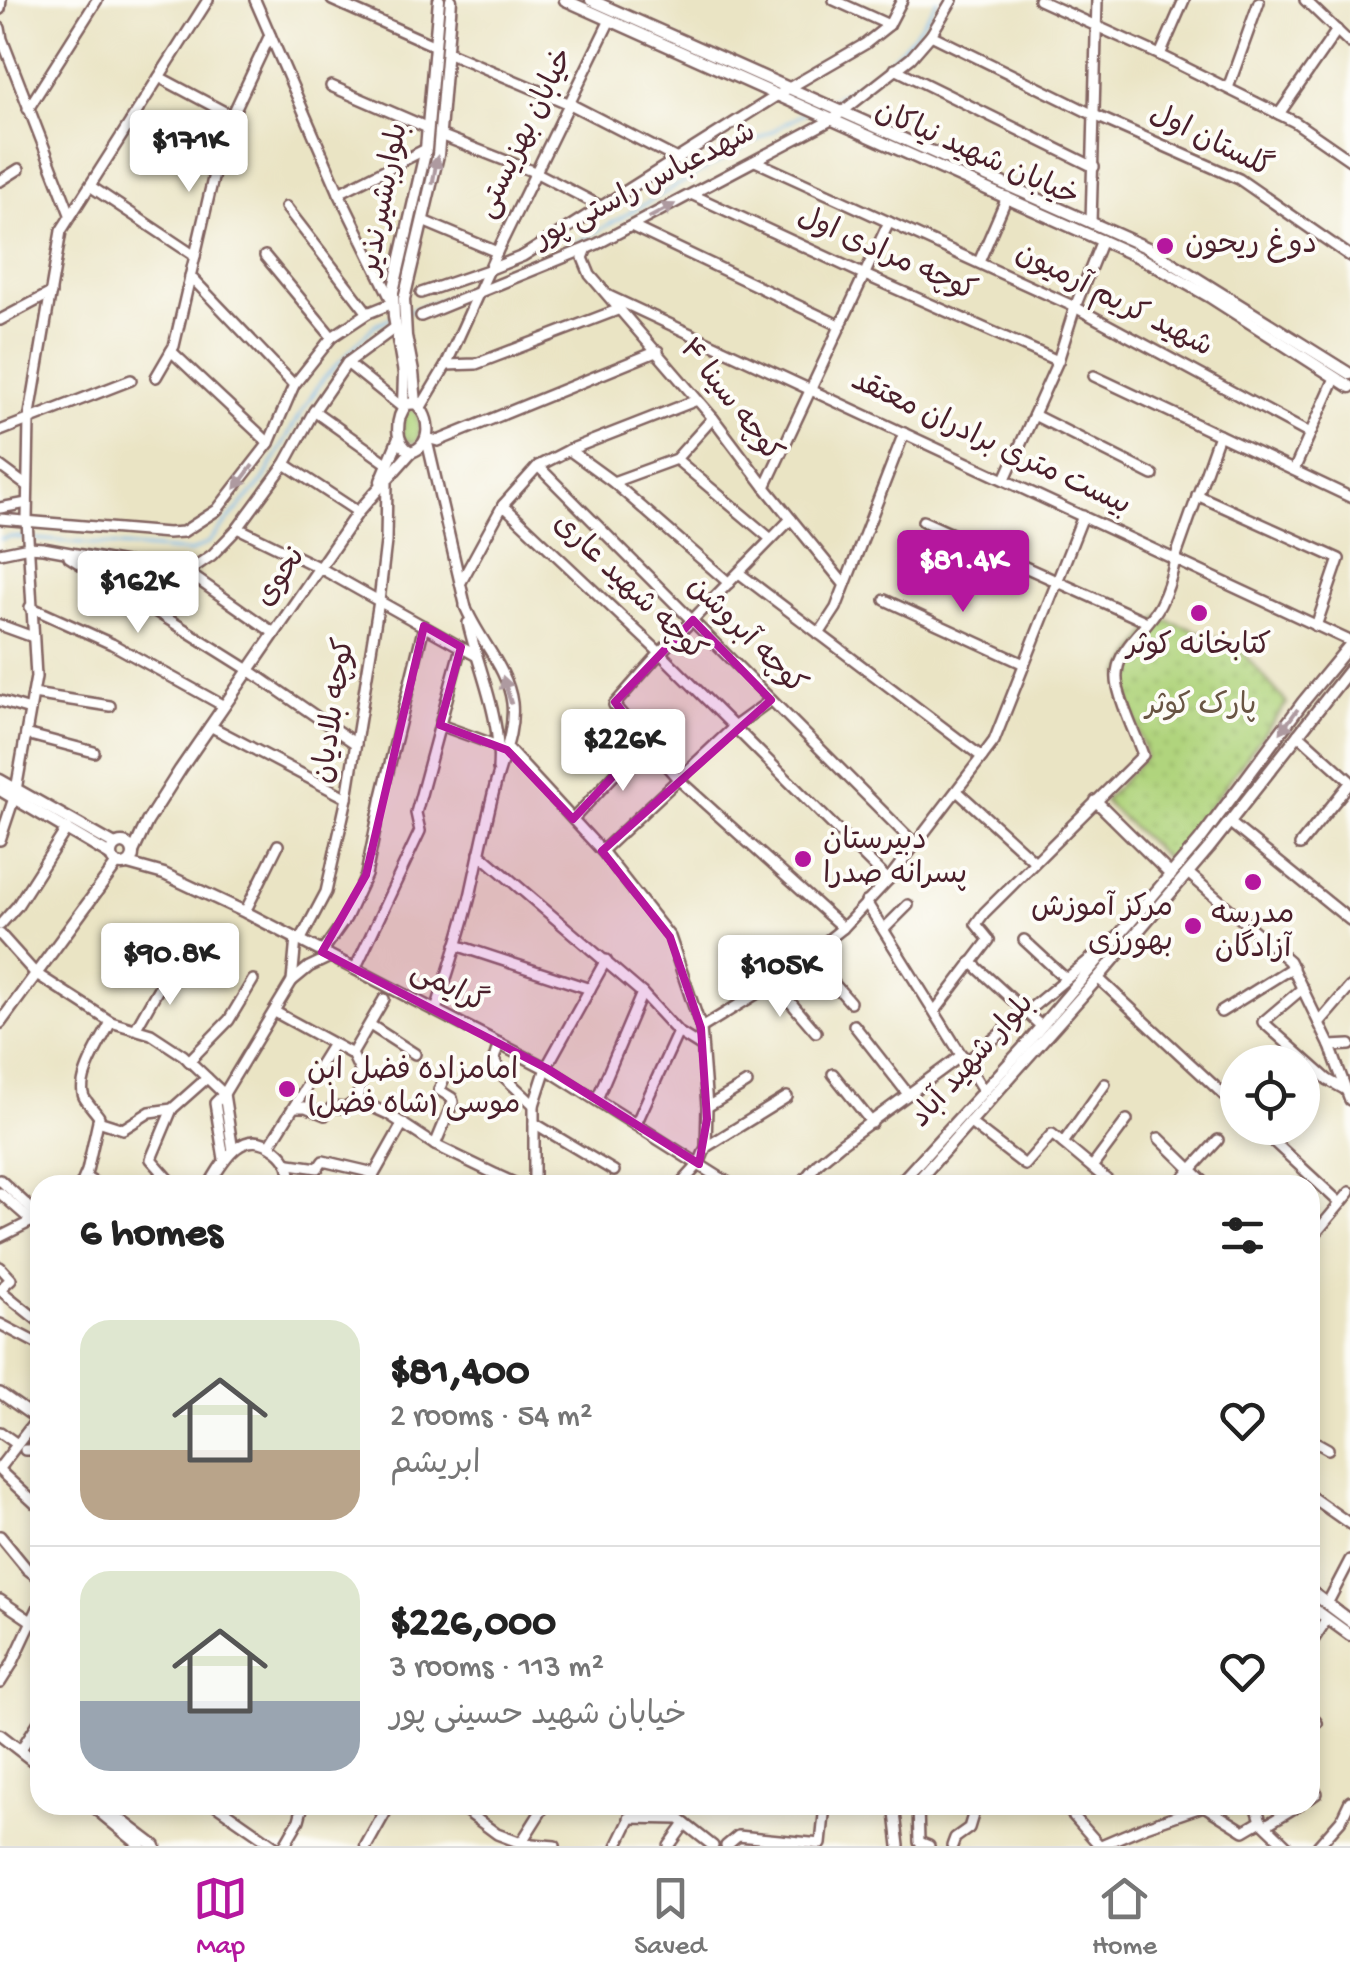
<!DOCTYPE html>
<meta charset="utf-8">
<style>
body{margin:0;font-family:"Gochi Hand","Playpen Sans Arabic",sans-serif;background:#f2f2f2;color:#222;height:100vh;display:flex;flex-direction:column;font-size:38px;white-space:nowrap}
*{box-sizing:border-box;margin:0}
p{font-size:32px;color:#767676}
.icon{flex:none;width:55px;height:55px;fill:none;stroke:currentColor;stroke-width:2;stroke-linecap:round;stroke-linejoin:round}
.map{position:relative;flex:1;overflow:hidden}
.sheet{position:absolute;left:30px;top:1175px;width:1290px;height:640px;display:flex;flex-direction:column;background:#fff;border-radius:30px;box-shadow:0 5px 15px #0003}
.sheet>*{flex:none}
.controls{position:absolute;left:1220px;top:1045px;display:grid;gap:20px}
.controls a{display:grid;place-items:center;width:100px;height:100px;border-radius:50%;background:#fff;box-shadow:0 5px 15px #0003;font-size:50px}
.price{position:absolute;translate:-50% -85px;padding:0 22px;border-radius:10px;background:#fff;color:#222;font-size:32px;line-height:65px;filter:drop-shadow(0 2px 5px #0008)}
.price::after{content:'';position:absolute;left:50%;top:60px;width:30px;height:22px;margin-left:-15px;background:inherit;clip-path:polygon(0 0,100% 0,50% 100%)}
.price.current{background:#b5179e;color:#fff}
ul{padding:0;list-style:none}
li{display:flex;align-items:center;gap:30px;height:250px;padding:0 50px}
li+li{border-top:2px solid #e0e0e0}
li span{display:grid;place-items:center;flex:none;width:280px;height:200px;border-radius:30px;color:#555}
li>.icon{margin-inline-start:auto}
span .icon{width:120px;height:120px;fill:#fffc;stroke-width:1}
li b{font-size:42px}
h2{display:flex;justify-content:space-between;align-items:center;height:120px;padding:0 50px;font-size:42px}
.tab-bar{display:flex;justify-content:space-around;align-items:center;height:140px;border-top:2px solid #e0e0e0;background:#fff;font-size:28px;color:#767676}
.tab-bar a{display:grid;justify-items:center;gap:5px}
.tab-bar .current{color:#b5179e}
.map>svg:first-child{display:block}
.grass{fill:url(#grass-tufts);stroke:#7d7a54;stroke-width:2.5}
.park{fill:url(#park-dots);stroke:#7d7a54;stroke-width:2.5}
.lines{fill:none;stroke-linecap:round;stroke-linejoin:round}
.stream{stroke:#7bbcf0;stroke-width:2.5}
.minor-casing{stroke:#826461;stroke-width:14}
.major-casing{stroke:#826461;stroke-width:15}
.minor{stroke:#fff;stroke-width:9}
.major{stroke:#fff;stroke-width:10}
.oneway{fill:#ae9aa0}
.marked{fill:#b5179e;fill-opacity:0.2;stroke:#b5179e;stroke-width:8;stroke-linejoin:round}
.poi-dot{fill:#b5179e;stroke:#fdfcf7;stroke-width:4}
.labels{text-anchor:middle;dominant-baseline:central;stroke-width:8;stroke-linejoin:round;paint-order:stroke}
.street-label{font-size:30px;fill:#4a1f2b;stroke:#fdfcf7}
.poi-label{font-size:30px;fill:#4a1f2b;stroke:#fdfcf7;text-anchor:start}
.park-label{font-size:30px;fill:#695544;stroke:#fdfcf7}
</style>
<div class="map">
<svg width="1350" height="1846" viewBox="0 0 1350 1846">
<defs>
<pattern id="grass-tufts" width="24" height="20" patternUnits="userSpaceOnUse" patternTransform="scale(2.5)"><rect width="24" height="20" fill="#b0d47d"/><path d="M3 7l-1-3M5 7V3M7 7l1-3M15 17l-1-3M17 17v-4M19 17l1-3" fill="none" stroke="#99b66c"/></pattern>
<pattern id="park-dots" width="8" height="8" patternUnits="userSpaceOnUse" patternTransform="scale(2.5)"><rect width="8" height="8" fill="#b0d47d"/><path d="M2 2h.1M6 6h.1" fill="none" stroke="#99b66c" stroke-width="1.8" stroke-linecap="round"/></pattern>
</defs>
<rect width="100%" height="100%" fill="#fdfcf7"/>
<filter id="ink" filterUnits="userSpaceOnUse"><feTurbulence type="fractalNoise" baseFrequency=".01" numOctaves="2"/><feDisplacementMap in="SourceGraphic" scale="20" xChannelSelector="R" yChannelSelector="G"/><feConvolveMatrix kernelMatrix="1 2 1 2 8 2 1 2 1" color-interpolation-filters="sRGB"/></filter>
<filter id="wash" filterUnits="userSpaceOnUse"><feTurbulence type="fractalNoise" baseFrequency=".0048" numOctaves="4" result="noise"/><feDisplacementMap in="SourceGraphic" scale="40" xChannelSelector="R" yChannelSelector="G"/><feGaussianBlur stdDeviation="2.25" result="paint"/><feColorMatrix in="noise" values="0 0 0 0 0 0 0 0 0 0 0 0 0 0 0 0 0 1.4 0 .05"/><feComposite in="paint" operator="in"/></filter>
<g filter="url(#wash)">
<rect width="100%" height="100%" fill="#eae4c4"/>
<path class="grass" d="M410,409L416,412C419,423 423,434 415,442H407L402,437L404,413Z"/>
<polygon class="park" points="1158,617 1236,645 1287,703 1169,861 1104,801 1146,756 1121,673"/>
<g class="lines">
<g class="stream">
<path d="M826,102C872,79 912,45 937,0"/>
<polyline points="552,257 806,112"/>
<polyline points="408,311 467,292"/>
<polyline points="0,539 10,537 26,538"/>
<polyline points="34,539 191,552 208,543 262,482 297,419 323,379 375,325 392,317"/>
</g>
</g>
</g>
<g filter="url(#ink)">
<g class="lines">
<g class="minor-casing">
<g id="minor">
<polyline points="332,0 435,46"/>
<polyline points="834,0 889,25"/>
<polyline points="1039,0 1160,55 1295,122 1350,160"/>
<polyline points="1305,0 1350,43"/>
<polyline points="0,9 1,0"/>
<polyline points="0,28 2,39 70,214"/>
<polyline points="931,35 1094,115 1239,179 1350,256"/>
<polyline points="447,52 570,104 679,160"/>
<polyline points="1160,55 1184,0"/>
<polyline points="895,69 1094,167"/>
<polyline points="159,77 232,116"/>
<polyline points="331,86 428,128"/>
<polyline points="1228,88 1259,2"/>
<polyline points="28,109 97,0"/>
<polyline points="1279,114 1337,30"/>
<polyline points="131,121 214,174"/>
<polyline points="440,135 537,173 602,207"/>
<polyline points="755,161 1075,307 1310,434"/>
<polyline points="0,181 19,169"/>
<polyline points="90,186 195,256"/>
<polyline points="339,193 426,149"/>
<polyline points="693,195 865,275 1058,361"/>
<polyline points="286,207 368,313"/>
<polyline points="423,221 497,252"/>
<polyline points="1091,223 1097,0"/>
<polyline points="633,227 841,326"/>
<polyline points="587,248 583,258 590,275 713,418 765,487 844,584"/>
<polyline points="265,256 332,337"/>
<polyline points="979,262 1007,197"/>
<polyline points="190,276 294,385"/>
<polyline points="421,293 488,270 523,256 789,88 865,44 889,25 902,0"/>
<polyline points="609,296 1350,641"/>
<polyline points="421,316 597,244 833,119 911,58 931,35 952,0"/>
<polyline points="0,320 51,293"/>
<polyline points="171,351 269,443"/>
<polyline points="347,363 403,408"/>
<polyline points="446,365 476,364 620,309"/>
<polyline points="1094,376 1350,497"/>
<polyline points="156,377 174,346 214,174 232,116 270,35"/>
<polyline points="421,407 446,365 497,252 610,20"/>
<polyline points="314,411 388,464"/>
<polyline points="1034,415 1153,475"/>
<polyline points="0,431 131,380"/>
<polyline points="427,438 438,441 658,351"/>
<polyline points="427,441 466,608"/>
<polyline points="569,450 613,482 729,583"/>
<polyline points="676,459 771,539"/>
<polyline points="285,464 358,512"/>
<polyline points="0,466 27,486"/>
<polyline points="538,466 915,844"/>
<polyline points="1294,470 1335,378"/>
<polyline points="1005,479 1058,361 1075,307 1102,240"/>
<polyline points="613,482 676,459 713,418"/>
<polyline points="765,487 889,222"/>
<polyline points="1197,495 1339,559 1316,626"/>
<polyline points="503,505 660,653 888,880"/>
<polyline points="0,508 27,503"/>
<polyline points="0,519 168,533 183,532 217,510 269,443 294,385 332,337 368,313 393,303 339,193 255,0"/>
<polyline points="791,519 660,653 614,705 678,779 843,928"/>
<polyline points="923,521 1147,622"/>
<polyline points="238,528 320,568 475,655"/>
<polyline points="0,553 29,547 43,548 169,571 187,572 212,555 238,528 285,464 314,411 347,363 396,327"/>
<polyline points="69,557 249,670 356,744"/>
<polyline points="187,572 274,633"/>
<polyline points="739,573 982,757"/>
<polyline points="461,582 503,505 538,466 569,450 697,400"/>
<polyline points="885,600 1024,664"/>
<polyline points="30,607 112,644 224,706"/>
<path d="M468,623C479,671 502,719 498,769"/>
<polyline points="0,625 33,637"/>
<polyline points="819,634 836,608 904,433"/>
<polyline points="33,694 110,706"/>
<polyline points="0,701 30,710"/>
<polyline points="440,725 498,746"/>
<polyline points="210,726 347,798"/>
<polyline points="26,734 94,752"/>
<polyline points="1298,734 1350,781"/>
<polyline points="508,749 602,851 670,937 701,1028 707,1107 706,1147 699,1164 680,1185"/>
<polyline points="16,790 36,677 27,520 29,420 61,231 208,0"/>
<polyline points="957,791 1034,861"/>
<polyline points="573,819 645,742"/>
<polyline points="1229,822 1350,920"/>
<polyline points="0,840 14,798"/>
<polyline points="1300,845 1350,783"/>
<polyline points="602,851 734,727 771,700"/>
<polyline points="479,853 642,993 678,1032 702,1047"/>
<polyline points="1188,873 1289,961 1330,1046 1350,1100"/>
<polyline points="866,902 983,1090"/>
<polyline points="245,912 278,845"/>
<polyline points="0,925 17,906 67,828"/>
<polyline points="884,929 908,905"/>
<polyline points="0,934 35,973 111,1022 151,1034 183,1055 224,1094 292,981 296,939"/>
<polyline points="1024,940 1065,978"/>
<polyline points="300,941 326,892 347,798 379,601 386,542 387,481"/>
<polyline points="456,945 590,989"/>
<polyline points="322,952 346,918 366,875 382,796 424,626"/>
<polyline points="810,956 850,1002"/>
<polyline points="971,962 1041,1026"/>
<polyline points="355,969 420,831 416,813 461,647"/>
<polyline points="1098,978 1238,1108"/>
<polyline points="292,981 309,967 330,957"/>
<polyline points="774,983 816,1032"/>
<polyline points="1303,988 1263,1022 1328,1080 1346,1090"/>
<path d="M436,1010C448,971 462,932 471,892C479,856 486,821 495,786C502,759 515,732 512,703C508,668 478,639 465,606"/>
<path d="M935,1011L989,940L976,924L984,913L1143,755C1135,733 1123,710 1118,687C1110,651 1145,633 1160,605C1168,590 1172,575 1175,559L1219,435"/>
<polyline points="275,1012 352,1054 362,1075 357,1100 388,1114 435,1145 497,1175"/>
<polyline points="1221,1012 1293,967"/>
<polyline points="1319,1023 1350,987"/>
<polyline points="370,1025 415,1054"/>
<polyline points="854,1025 908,1094"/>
<polyline points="136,1028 170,968"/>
<polyline points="701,1028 774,983 843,928 888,880 982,757 994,741 1083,516"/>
<polyline points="499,1043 494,1059 501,1074 534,1105"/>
<polyline points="1330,1046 1350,1045"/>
<polyline points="352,1054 384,999"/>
<polyline points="189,1061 229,1020 253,980"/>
<polyline points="966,1062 1106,946"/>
<polyline points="833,1074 872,1123"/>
<polyline points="597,1099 642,993"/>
<polyline points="294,1107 306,1107 325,1115 332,1107 346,1108 357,1100"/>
<polyline points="707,1107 747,1083"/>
<polyline points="172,1109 151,1159 174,1185"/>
<polyline points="98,1121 123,1129 150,1112 172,1109 207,1078"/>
<polyline points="969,1122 1025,1165 1052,1134 1113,1185"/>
<polyline points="534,1123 614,1171"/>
<polyline points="636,1124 678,1032"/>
<polyline points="1259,1128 1340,1203"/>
<polyline points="1159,1138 1207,1185"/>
<polyline points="1063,1143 1105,1084"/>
<polyline points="270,1145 333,1044"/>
<polyline points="435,1145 453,1102 452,1098 439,1090 446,1073"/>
<polyline points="706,1147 787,1097"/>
<polyline points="224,1159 215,1103 224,1094 233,1151"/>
<polyline points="290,1164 318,1168 323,1161 374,1173"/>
<polyline points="1092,1167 1127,1120"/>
<polyline points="85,1177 98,1185"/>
<polyline points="0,1180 40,1217"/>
<path d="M81,1185L87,1171L99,1117C95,1111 88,1104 84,1097C76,1079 102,1040 111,1022"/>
<polyline points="152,1185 163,1173"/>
<path d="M209,1185C224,1159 244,1125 276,1150C289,1160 290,1169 291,1185"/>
<polyline points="368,1185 403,1123"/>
<polyline points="493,1185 497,1175 519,1185"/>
<polyline points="534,1185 534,1105 546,1068 606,960"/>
<polyline points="800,1185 818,1163 842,1143 962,1055"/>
<polyline points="1177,1185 1218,1140"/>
<polyline points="0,1193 40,1228"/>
<polyline points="0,1237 32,1221"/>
<polyline points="1310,1240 1350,1192"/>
<polyline points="0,1267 11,1279 0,1289"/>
<polyline points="0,1290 40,1322"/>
<polyline points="0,1324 40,1345"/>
<polyline points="0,1393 37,1419"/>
<polyline points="0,1432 17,1444"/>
<polyline points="1310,1439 1328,1449"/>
<polyline points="25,1450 31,1450 40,1440"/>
<polyline points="0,1467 40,1415"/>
<polyline points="0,1471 40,1508"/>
<polyline points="1310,1496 1350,1524"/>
<polyline points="0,1536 27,1569 40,1579"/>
<polyline points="0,1600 40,1627"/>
<polyline points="1327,1604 1350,1560"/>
<polyline points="1310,1645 1327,1619"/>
<polyline points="0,1683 12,1664 40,1604"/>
<polyline points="1310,1714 1317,1723 1310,1732"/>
<polyline points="23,1746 40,1720"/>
<polyline points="1310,1798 1317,1793"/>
<polyline points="216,1805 275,1846"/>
<polyline points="458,1805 497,1834 521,1843 555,1846"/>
<polyline points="894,1805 899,1846"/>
<polyline points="918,1805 919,1842 929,1846"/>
<polyline points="1073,1805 1071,1813 1100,1846"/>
<polyline points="1256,1805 1261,1821 1287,1846"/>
<polyline points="629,1818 679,1819 713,1846"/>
<polyline points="1266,1825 1299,1805"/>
<polyline points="521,1843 545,1805"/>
<polyline points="284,1846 299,1820 303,1805"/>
<polyline points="617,1846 637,1805"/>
<polyline points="669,1846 685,1824"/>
<polyline points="726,1846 738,1836 821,1844 825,1805"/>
<polyline points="952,1846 955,1838 969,1828 976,1805"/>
<polyline points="1099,1846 1146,1826 1204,1806 1244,1831 1261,1821"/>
<polyline points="1318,1846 1341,1820 1350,1801"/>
</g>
</g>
<g class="major-casing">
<g id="major">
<polyline points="565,0 1143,259 1210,297 1350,387"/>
<polyline points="591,0 1148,248 1350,374"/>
<polyline points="416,403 413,372 406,336 404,299 438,155 451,0"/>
<path d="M416,403C431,418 433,445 411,452C394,443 395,418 407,404Z"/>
<polyline points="403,407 404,374 394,317 393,292 426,149 439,0"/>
<polyline points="381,481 399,438"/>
<polyline points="0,780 115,845"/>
<polyline points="0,790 110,855"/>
<polyline points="1096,801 1171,875"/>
<circle cx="122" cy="854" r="11"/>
<polyline points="133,852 147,822 180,770 358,512 411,452"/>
<polyline points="128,864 164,874 245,912 546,1068 731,1185"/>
<polyline points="0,1023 116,865"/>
<polyline points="898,1185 1023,1048 1200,840 1303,702 1350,645"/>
<polyline points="914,1185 1098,978 1209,848 1350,669"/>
<polyline points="1310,1591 1350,1621"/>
<polyline points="1310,1606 1350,1635"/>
<polyline points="0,1735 40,1766"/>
<polyline points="91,1805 141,1846"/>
<polyline points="101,1805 155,1846"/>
<polyline points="366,1846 389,1805"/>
</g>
</g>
<use href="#minor" class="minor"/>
<use href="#major" class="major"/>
</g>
<defs><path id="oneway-solid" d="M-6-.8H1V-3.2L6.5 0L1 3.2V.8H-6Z" transform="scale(2.5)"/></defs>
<g class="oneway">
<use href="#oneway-solid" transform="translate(435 170) rotate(-80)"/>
<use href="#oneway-solid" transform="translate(662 211) rotate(-28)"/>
<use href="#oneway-solid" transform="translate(244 477) rotate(127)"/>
<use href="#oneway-solid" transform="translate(507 690) rotate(-107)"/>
<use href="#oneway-solid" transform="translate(1289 721) rotate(126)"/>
</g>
</g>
<path class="marked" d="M693,620L771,700L602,851L670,937L701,1028L707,1119L699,1164L546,1068L322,952L366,875L424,626L461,647L440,725L507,750L573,819L645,742L615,702Z"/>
<g class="poi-dot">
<circle cx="1165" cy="246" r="10"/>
<circle cx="1199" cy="613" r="10"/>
<circle cx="803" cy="859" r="10"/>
<circle cx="1253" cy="882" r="10"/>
<circle cx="1193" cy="926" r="10"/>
<circle cx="287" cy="1089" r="10"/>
</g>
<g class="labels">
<g class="street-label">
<text transform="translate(527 134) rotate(-64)">خیابان بهزیستی</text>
<text transform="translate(1210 143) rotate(26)">گلستان اول</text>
<text transform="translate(976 156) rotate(24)">خیابان شهید نیاکان</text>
<text transform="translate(646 187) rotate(-27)">شهدعباس راستی پور</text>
<text transform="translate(386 199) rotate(-79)">بلواربشیرنذیر</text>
<text transform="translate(886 256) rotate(24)">کوچه مرادی اول</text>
<text transform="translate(1113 302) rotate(27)">شهید کریم آرمیون</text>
<text transform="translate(729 402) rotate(52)">کوچه سینا ۴</text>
<text transform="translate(990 445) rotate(25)">بیست متری برادران معتقد</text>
<text transform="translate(282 578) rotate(-55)">نحوی</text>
<text transform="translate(628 589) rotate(44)">کوچه شهید عاری</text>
<text transform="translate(745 637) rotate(45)">کوچه آبروشن</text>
<text transform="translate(336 711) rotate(-81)">کوچه بلادیان</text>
<text transform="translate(448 989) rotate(27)">گرایمی</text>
<text transform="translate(974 1062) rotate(-48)">بلوار شهید آباد</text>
</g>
<g class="poi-label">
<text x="1185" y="246">دوغ ریحون</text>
<text x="1199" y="647" text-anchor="middle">کتابخانه کوثر</text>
<text x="823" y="842">دبیرستان<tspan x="823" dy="34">پسرانه صدرا</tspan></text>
<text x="1173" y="909" text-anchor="end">مرکز آموزش<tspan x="1173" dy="34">بهورزی</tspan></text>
<text x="1253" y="916" text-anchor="middle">مدرسه<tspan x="1253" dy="34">آزادگان</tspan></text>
<text x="307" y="1072">امامزاده فضل ابن<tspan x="307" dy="34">موسی (شاه فضل)</tspan></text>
</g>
<g class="park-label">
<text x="1201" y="707">پارک کوثر</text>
</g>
</g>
</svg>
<div class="controls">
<a><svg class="icon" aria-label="locate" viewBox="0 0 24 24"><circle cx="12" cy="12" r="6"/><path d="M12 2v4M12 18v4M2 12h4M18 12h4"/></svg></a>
</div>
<b class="price" style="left:189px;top:195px">$171K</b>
<b class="price current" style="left:963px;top:615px">$81.4K</b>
<b class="price" style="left:138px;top:636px">$162K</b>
<b class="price" style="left:623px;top:794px">$226K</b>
<b class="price" style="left:170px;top:1008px">$90.8K</b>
<b class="price" style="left:780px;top:1020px">$105K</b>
<section class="sheet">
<h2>6 homes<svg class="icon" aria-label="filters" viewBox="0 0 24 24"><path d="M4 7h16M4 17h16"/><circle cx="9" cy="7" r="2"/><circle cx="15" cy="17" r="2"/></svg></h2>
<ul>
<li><span style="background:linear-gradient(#dfe7d0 65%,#b9a48a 0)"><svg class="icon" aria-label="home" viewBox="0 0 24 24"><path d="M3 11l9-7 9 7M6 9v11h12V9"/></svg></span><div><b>$81,400</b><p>2 rooms · 54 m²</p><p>ابریشم</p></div><svg class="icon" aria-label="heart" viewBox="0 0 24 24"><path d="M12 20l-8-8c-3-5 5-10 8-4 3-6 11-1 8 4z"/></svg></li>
<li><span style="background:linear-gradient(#dfe7d0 65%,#9aa5b1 0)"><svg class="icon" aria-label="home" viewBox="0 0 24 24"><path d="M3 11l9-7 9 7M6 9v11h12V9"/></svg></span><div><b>$226,000</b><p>3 rooms · 113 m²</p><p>خیابان شهید حسینی پور</p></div><svg class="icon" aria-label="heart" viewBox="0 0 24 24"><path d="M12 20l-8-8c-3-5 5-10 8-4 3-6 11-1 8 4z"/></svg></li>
</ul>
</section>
</div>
<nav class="tab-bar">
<a class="current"><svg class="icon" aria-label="map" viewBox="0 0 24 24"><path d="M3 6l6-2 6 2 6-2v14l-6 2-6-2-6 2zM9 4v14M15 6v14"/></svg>Map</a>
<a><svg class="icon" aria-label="saved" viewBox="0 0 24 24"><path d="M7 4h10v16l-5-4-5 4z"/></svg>Saved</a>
<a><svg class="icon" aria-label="home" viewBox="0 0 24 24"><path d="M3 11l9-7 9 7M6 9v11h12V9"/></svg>Home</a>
</nav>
